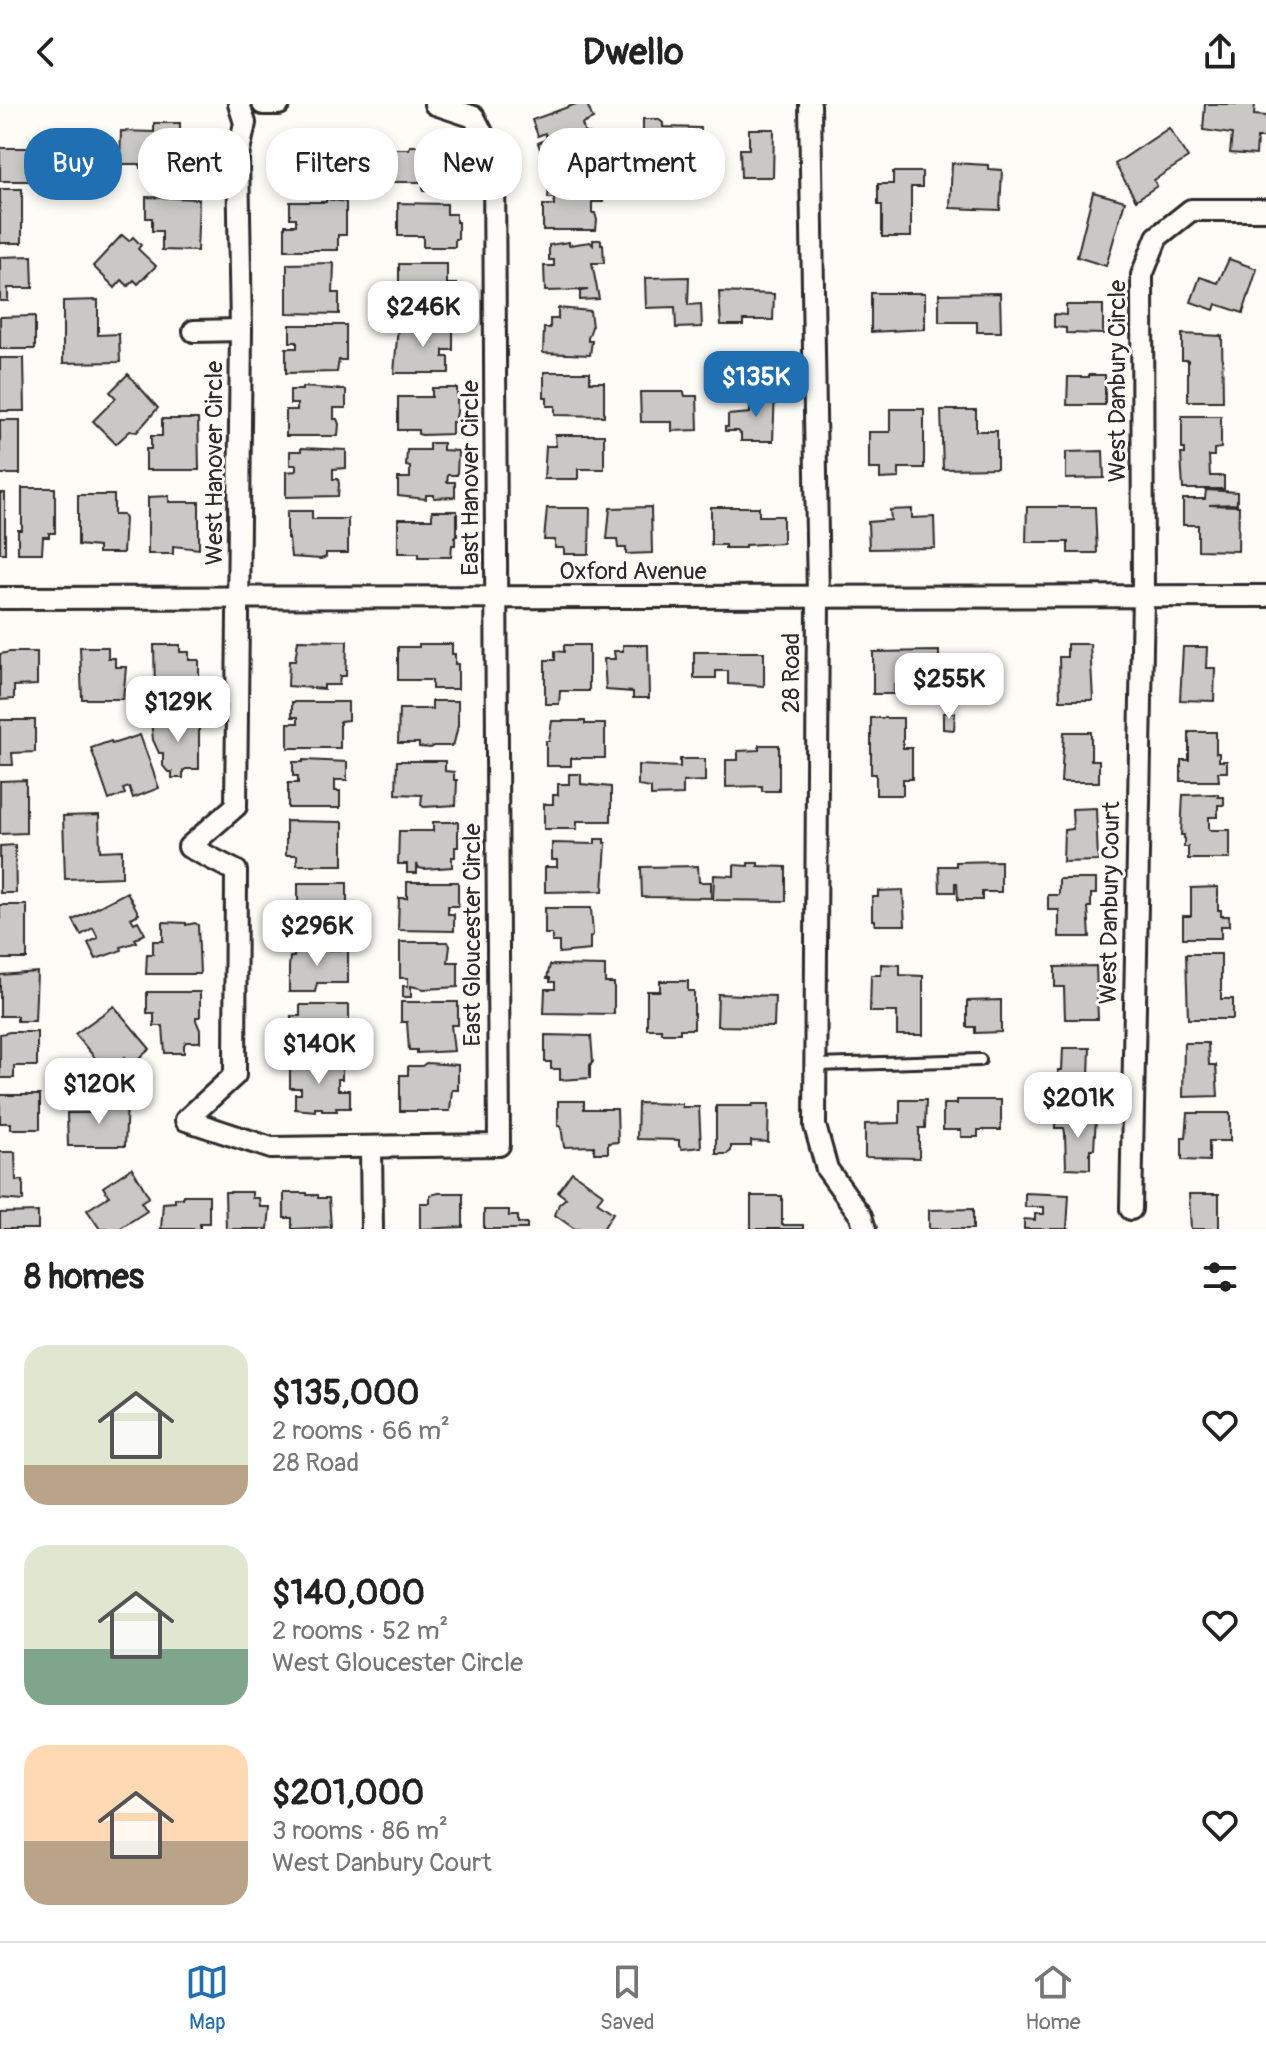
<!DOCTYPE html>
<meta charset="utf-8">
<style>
body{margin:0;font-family:Pangolin,sans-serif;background:#f6f6f6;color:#222;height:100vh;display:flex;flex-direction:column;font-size:30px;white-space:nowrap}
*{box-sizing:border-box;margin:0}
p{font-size:26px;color:#767676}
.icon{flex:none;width:44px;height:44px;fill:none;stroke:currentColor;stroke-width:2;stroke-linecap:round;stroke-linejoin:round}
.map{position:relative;height:1125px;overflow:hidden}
.panel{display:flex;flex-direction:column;background:#fff;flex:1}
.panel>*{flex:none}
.top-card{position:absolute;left:24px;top:24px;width:800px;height:72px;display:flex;gap:16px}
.price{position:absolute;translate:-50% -68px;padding:0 18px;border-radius:16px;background:#fff;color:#222;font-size:26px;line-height:52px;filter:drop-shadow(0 2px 4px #0008)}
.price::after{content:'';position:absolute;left:50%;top:48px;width:24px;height:18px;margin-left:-12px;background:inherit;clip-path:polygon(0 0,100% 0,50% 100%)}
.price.active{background:#1f6fb2;color:#fff}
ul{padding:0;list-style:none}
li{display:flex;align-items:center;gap:24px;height:200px;padding:0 24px}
li span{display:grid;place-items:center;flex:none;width:224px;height:160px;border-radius:24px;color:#555}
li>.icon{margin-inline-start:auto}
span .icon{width:96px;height:96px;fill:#fffc;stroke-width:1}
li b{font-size:34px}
h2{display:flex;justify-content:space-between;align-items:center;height:96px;padding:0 24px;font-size:34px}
.tag{padding:0 28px;border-radius:32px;background:#fff;box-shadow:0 4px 12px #0003;font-size:28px;line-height:72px}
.tag.active{background:#1f6fb2;color:#fff}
header{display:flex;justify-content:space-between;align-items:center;height:104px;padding:0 24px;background:#fff;font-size:36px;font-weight:700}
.tabs{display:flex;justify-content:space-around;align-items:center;height:112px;border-top:2px solid #e0e0e0;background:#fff;font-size:22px;color:#767676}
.tabs a{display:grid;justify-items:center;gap:4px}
.tabs .active{color:#1f6fb2}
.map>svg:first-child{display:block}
.building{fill:#c9c8c4;stroke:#2b2b2b;stroke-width:2}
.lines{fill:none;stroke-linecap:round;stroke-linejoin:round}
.service-casing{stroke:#2b2b2b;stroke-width:16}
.minor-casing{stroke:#2b2b2b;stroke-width:26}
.service{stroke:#fdfcf7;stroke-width:10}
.minor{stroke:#fdfcf7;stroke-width:20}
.labels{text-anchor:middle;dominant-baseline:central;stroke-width:6;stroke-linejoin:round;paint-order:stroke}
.street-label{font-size:24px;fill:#2b2b2b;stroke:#fdfcf7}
</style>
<header><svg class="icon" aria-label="back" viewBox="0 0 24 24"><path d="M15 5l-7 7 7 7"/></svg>Dwello<svg class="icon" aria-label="share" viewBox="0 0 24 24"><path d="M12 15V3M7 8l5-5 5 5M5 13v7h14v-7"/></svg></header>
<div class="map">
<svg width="1266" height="1125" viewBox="0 0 1266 1125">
<rect width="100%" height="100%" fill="#fdfcf7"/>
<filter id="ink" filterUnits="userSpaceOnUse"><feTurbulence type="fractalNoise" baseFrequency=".0125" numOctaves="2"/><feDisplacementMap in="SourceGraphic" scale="16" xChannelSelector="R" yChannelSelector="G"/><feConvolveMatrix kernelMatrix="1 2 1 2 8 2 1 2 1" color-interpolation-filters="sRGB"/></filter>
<g filter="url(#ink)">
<g class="building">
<polygon points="576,0 587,0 593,15 582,20 585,30 589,29 595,44 546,62 538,39 547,35 545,29 538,32 532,16"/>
<polygon points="1205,0 1255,0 1254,11 1266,12 1266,34 1257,34 1256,51 1230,49 1232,30 1203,26"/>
<polygon points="643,15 658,15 663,19 663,23 701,24 700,53 643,53"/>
<polygon points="154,19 180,19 180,44 174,64 144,66 140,64 140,60 120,60 121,27 154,28"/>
<polygon points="1169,24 1188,54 1154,76 1157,82 1136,96 1115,60"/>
<polygon points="749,25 774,25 773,73 741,73 740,45 749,45"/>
<polygon points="301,40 351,40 351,76 342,76 342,83 332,83 332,86 310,85 310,88 302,88 302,85 293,84 293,60 299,60"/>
<polygon points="410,42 443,42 443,52 447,52 447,62 449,62 449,87 423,87 423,78 389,78 390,45 409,45"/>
<rect x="0" y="44" width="39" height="33"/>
<polygon points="952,59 988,61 988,65 1002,66 1000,106 950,104"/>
<polygon points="893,68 922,68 922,83 911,83 911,133 882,133 882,101 878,101 878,80 893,80"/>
<polygon points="588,70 597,70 597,80 603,80 603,98 592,98 592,109 595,109 597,116 596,126 543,126 543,101 554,101 554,94 548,94 549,80 588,77"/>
<rect x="0" y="85" width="22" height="54"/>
<polygon points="1093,88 1125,97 1106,162 1077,153"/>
<polygon points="146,93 199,95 197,147 162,146 162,127 152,127 152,114 146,114"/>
<polygon points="326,95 346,98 346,131 338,131 338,146 285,146 285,121 296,121 296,114 290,114 290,98 326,98"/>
<polygon points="398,99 447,100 447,110 456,110 456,118 458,118 458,135 455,135 455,143 423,143 423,132 398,132"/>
<polygon points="122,131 129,137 133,133 141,141 138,145 156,162 138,180 134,176 128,182 122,176 115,184 93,162"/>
<polygon points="593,136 601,136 601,140 603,140 604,159 592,159 599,195 580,196 580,187 588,186 545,187 544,162 554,162 554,156 549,156 549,141 569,138 569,141 590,138 593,141"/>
<polygon points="32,152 33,184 8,184 8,197 0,197 0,153"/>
<polygon points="1229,155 1257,165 1243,209 1216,200 1214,206 1191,198 1200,173 1218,179"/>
<polygon points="334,159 333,189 339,189 339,210 287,209 287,160"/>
<polygon points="399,160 447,160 447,180 457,180 457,205 422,207 418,206 418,196 399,196"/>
<polygon points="689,173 688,201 701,200 702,223 676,224 675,203 646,204 645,174"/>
<polygon points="719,188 774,190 773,216 743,216 743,221 721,221"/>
<polygon points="871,189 925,189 925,225 871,228"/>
<polygon points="1000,189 1001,228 977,228 977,218 939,218 939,190"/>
<polygon points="98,196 98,231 119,230 120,258 63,259 63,197"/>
<polygon points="1066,201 1103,201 1103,230 1066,229 1066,224 1054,223 1054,210 1066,211"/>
<polygon points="558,204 590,207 592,223 588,234 588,237 592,237 590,251 543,249 544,224 550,224 550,215 558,215"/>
<polygon points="35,212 35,245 0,245 0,213"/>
<polygon points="290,221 346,221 346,256 339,256 337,268 286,269 286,244 297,244 297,238 290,238"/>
<polygon points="440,221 453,221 453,246 443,246 443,253 449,253 449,269 394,269 398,222"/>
<polygon points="1182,230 1222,232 1223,297 1188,297 1188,256 1182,256"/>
<polygon points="0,254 24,254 25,307 0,307"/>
<polygon points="544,268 590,268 590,278 604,278 604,312 555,311 555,302 547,302 547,293 544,293"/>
<polygon points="128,270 158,304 137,328 130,327 116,340 93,317 116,294 110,288"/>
<polygon points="1089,271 1105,271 1105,301 1067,301 1068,273 1089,273"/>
<polygon points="302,283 346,286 346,304 334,304 334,315 337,315 339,320 338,332 286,332 286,306 297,306 297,300 290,300 290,286 302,286"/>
<polygon points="432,284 457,284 457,308 455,318 452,318 452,330 422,331 418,330 418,326 398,326 398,293 432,293"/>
<polygon points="640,288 684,288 685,292 697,292 698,326 672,327 672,318 641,318"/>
<polygon points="750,288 775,288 773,337 741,337 741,330 738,327 725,327 725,323 728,323 728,311 750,309"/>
<polygon points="890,305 924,305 924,364 899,364 899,374 880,375 880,365 869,365 869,328 890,328"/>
<polygon points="941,306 976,306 976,327 997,327 997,364 943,365"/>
<polygon points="1182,312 1221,312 1221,344 1214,345 1214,352 1209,352 1210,372 1224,372 1224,385 1183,385 1181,350 1185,350 1185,345 1182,345"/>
<polygon points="162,315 198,315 199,366 146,366 146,345 151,345 151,332 162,332"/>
<rect x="0" y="316" width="20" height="54"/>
<polygon points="555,331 604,331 604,365 578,365 578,375 544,375 546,342 556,342"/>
<polygon points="429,339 443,339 443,346 458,347 457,371 448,371 447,378 455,378 455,393 434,394 434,391 426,391 426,395 398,392 398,374 410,374 410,363 406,362 407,346 429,346"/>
<polygon points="301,344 346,346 346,364 333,365 333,375 338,375 339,380 338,392 286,393 286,368 296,367 296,361 290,361 290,347 301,347"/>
<polygon points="1103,347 1104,374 1066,375 1066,348"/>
<polygon points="22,384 55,384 55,429 49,429 49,433 43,433 42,449 18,449 18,426 22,426"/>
<polygon points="1206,386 1237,388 1237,400 1209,401 1239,402 1238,447 1198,446 1198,421 1183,421 1183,395 1205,395"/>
<rect x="0" y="389" width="5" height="60"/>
<polygon points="78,391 114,391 114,411 123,411 125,415 123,449 98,449 98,443 78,441"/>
<polygon points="169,392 169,398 199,398 199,445 173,442 173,450 148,450 148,393"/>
<polygon points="651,403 652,449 626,450 626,444 618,444 617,435 607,435 610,404"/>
<polygon points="711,403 759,403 759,412 783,412 783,439 745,441 745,444 725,444 725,441 711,441"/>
<polygon points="1027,403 1095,403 1097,449 1068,449 1068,438 1026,438"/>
<polygon points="547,404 590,404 589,450 564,450 564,444 555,444 555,436 544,436"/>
<polygon points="912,405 912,414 934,413 935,444 869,445 868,418 891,416 890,406"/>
<polygon points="287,407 312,407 312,415 348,415 348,449 326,449 326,453 321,455 291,453 289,434 287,434"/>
<polygon points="432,407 457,407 457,432 455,432 455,441 452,441 451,453 419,453 419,449 398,449 398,415 432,415"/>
<polygon points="298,536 347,537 346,572 340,572 339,581 324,581 324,585 288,582 289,557 295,557"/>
<polygon points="419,540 452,540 452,550 455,550 455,560 458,560 458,585 432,585 432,576 398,576 398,543 419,543"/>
<polygon points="1067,540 1090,540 1093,596 1060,596 1059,553 1067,553"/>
<polygon points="154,541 180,541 180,548 189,548 189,556 199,556 199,577 197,577 196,594 183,594 183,588 155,588"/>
<polygon points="564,541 589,541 589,587 560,587 559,600 545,600 545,556 555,556 555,547 564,548"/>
<polygon points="623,541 648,541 649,594 633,594 633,588 606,586 604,555 615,555 614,547 623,547"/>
<polygon points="80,543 108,543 108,554 115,554 115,563 126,563 123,595 82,595"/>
<polygon points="1183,543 1207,543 1206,564 1215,564 1214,597 1180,596"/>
<polygon points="939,547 939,580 894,580 894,590 873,590 873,548"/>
<polygon points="10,548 37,548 37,581 14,582 14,595 0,596 0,550"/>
<polygon points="694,548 764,548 764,582 728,580 728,567 716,567 716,574 694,574"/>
<polygon points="432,597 458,597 458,622 454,639 451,642 433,642 431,644 419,643 419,639 398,639 399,605 432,605"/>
<polygon points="292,598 348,598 348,616 340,617 340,644 288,644 288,619 298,619 298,613 292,613"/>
<polygon points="943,609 955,609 954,626 943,625"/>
<polygon points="199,614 199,665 186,665 183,667 183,674 172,674 172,668 168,668 163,662 163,649 159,649 153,636 151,616"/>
<polygon points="871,614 903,614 903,644 912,644 912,675 903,675 903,691 876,691 876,670 871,670"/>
<polygon points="0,616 35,616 35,648 12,649 13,661 0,661"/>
<polygon points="552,617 585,617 585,620 605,620 605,654 571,654 571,662 546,662 546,637 549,637"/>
<polygon points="1064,628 1091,628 1091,656 1099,656 1099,678 1061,678"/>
<polygon points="1189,628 1216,628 1216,649 1219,649 1219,657 1227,657 1227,668 1218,668 1219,677 1181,677 1181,656 1189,656"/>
<polygon points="140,631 159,684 133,694 129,683 123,685 125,690 109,696 91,644 111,637 112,640"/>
<polygon points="759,641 779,641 779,687 762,687 762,682 726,683 726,656 738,656 738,647 759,646"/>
<polygon points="680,655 705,655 705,677 683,678 683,691 651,692 651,684 638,682 638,661 680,663"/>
<polygon points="303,656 347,658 347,676 335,676 335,687 340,687 340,704 288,704 288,679 298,679 298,672 293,672 293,658 303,658"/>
<polygon points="397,657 445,657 445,667 454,668 454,676 457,676 456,701 424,703 421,701 422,691 396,690"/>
<polygon points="569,670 581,670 581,680 611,683 611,717 577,717 577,725 544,725 544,700 553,700 553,691 558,691 558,680 569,680"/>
<polygon points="26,676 26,729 0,730 0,677"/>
<polygon points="1218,690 1218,693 1224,693 1224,701 1218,701 1218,713 1209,713 1209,726 1230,726 1230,755 1188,755 1188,743 1184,743 1184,731 1181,731 1183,691"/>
<polygon points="1096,704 1098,757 1063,758 1064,726 1073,725 1072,705"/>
<polygon points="99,711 100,747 122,746 122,773 65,775 63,712"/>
<polygon points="286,717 343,718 343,761 297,761 297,751 286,751"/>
<polygon points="433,718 458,718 458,743 455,743 455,753 452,753 452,763 424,765 419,764 417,760 417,769 407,769 407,760 398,760 399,727 433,727"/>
<polygon points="595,735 604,735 604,739 606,739 603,787 545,788 545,763 557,763 557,756 552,756 552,739 595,740"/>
<polygon points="15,741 16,789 0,789 0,742"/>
<polygon points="1001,757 1001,788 982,788 982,796 958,796 957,779 955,779 955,788 940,788 939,762 956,762 956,758"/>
<polygon points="748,759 758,759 758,762 786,763 786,797 713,796 714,771 734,772 734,761 748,762"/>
<polygon points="698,762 699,778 711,778 711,794 642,793 641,763"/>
<polygon points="1059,775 1096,775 1096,790 1091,790 1091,803 1088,803 1090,833 1059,833 1059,806 1048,806 1048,791 1059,791"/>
<polygon points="407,778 458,778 458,802 448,802 448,810 454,810 454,827 398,826 399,794 407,794"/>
<polygon points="298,779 347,779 347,815 327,815 327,825 322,827 289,824 289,799 298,799"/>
<polygon points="1218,783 1218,806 1221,806 1221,812 1229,812 1229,822 1221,822 1221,834 1183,834 1183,812 1191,812 1191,784"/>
<polygon points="903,786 905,821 875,821 875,816 872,816 872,793 878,793 878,787"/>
<polygon points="127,788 139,810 131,814 134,819 138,817 145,830 135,835 137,838 121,843 122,846 96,855 88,839 98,834 93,824 81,831 73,816"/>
<rect x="0" y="801" width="27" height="54"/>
<polygon points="545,804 591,804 593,831 590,833 590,846 559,849 559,838 552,838 552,830 545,830"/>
<polygon points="163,818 186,819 186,821 195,819 198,821 200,870 146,870 147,850 153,850 153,837 163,837"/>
<polygon points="400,838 448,838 450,842 448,858 458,858 458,883 424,885 411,882 411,893 403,893 403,882 408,882 408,874 400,874"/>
<polygon points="315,839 323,839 328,846 348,846 348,879 317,879 315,888 289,888 289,863 290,853 294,853 294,842 315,842"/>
<polygon points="1186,850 1221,850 1221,895 1233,895 1233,915 1188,915"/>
<polygon points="881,860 900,861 900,871 923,872 923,931 897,931 897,908 870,908 871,871 881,871"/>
<polygon points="550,861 605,862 605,879 614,879 614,910 544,909 545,885 555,885 555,878 550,878 550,874 547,874"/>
<polygon points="1096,862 1098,915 1065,915 1064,883 1055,883 1055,863"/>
<polygon points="37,868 35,917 17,917 17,912 0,912 0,871"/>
<polygon points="660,877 688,877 688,887 694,887 694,925 680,925 680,929 661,929 661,925 647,925 647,887 660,887"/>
<polygon points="147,888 200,888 200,913 196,913 196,916 200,926 200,938 186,938 184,941 184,949 165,949 163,922 154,922 154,909 147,909"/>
<polygon points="718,890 775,892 774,923 717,922"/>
<polygon points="1001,896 1001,928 975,929 975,923 967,923 967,897"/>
<polygon points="401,898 458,898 458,921 451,921 454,947 417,949 417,946 409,946 407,918 401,918"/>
<polygon points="300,901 349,901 349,934 324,934 324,945 289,945 291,912 300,912"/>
<polygon points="114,902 150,945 131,961 125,953 119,958 122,962 120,968 110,972 75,930"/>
<polygon points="10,928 37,928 37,962 14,962 14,974 0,974 0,930"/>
<polygon points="545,931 591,932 593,958 590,961 590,974 560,976 560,965 551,965 551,958 545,958"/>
<polygon points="1184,939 1208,939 1209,961 1216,961 1218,992 1183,993"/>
<polygon points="1063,944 1090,944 1089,972 1097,973 1097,994 1058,994 1058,966 1062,966"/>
<polygon points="342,958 342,975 338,975 338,986 350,986 350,1004 336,1004 337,1007 322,1007 322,1004 315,1004 315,1007 295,1005 295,990 301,990 301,984 290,984 290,959"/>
<polygon points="426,959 458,961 458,986 452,986 450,1007 400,1007 400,971 408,971 408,962 422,962"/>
<polygon points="0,991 40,991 40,1025 11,1025 11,1019 0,1019"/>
<polygon points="900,996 926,996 925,1024 919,1024 919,1054 865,1053 865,1020 900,1019"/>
<polygon points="957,996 1001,996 1001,1026 978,1026 978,1033 961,1033 961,1026 943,1026 943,1000 957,1000"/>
<polygon points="558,997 584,997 584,1005 617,1005 618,1038 608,1039 608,1049 594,1049 594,1042 564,1043 561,1022 558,1022"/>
<polygon points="127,998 125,1042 68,1042 67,1009 93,1009 93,999"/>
<polygon points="638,999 682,1000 682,1003 699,1003 701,1043 682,1045 679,1042 679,1036 637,1035"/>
<polygon points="753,1000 769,1000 768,1038 751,1037 751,1042 731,1042 731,1047 727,1050 716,1050 716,1002 752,1002"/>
<polygon points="1188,1009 1230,1009 1230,1037 1209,1037 1209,1057 1182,1056 1182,1033 1186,1033"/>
<polygon points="1055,1012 1096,1013 1094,1045 1090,1045 1090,1065 1066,1064 1065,1029 1064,1024 1055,1024"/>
<polygon points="0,1048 15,1048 16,1077 23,1076 23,1097 0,1095"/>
<polygon points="132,1064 149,1093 141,1098 147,1107 119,1125 100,1125 87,1106 109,1092 103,1083"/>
<polygon points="572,1068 603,1090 597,1098 613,1109 603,1125 575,1125 555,1111 559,1100 566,1094 558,1088"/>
<polygon points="225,1088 252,1088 252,1094 259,1094 260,1103 270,1103 268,1125 226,1125"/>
<polygon points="284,1089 307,1089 307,1091 318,1091 318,1094 329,1094 331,1123 292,1125 292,1114 284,1114"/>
<polygon points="439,1089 463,1089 463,1123 420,1125 420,1099 430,1099 430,1091"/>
<polygon points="1025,1089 1069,1091 1067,1124 1070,1125 1024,1125 1024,1115 1035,1116 1035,1110 1044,1110 1044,1103 1025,1103"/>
<polygon points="1189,1090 1219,1090 1219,1125 1191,1125"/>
<polygon points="183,1091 209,1091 209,1119 200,1119 200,1125 161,1125 163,1099 175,1098 175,1094 183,1094"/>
<polygon points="751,1092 782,1092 782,1121 803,1121 803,1125 751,1125"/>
<polygon points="973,1105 973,1125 929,1125 929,1106"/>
<polygon points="484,1106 509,1106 509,1112 518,1112 518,1119 527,1119 527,1125 484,1125"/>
<polygon points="38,1108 38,1125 0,1125 0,1109"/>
</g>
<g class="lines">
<g class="service-casing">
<polyline id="service" points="817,961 980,956"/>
</g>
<g class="minor-casing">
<g id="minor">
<polyline points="239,0 245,19 238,52 241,226 236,702 189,743 236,767 235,971 186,1016 271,1044 499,1041 494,52 474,13 435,0"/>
<polyline points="263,0 279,0"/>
<polyline points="810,0 818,494 815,1022 827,1065 861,1112 865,1125"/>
<polyline points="194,227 241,226"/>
<polyline points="0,494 1266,492"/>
<polyline points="371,1044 372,1125"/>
<polyline points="1131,1105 1143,494 1142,171 1157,133 1191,106 1266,106"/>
</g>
</g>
<use href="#service" class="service"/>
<use href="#minor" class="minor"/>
</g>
</g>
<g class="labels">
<g class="street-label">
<text transform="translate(1117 277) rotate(-90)">West Danbury Circle</text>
<text transform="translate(214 359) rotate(-90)">West Hanover Circle</text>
<text transform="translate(470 374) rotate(-90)">East Hanover Circle</text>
<text x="633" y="467">Oxford Avenue</text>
<text transform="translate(791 569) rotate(-90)">28 Road</text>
<text transform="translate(1110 799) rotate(-89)">West Danbury Court</text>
<text transform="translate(472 831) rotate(-90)">East Gloucester Circle</text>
</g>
</g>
</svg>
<b class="price" style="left:423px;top:245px">$246K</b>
<b class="price active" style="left:756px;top:315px">$135K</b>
<b class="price" style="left:949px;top:617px">$255K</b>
<b class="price" style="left:178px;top:640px">$129K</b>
<b class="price" style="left:317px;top:864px">$296K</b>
<b class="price" style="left:319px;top:982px">$140K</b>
<b class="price" style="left:99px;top:1022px">$120K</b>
<b class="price" style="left:1078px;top:1036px">$201K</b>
<div class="top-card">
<a class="tag active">Buy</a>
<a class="tag">Rent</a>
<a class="tag">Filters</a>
<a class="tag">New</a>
<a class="tag">Apartment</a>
</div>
</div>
<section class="panel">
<h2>8 homes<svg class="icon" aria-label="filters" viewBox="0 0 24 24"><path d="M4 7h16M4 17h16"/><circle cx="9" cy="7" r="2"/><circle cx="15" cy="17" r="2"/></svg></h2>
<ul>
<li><span style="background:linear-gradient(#dfe7d0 75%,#b9a48a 0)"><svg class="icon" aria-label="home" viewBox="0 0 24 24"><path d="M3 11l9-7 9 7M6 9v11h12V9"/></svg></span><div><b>$135,000</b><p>2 rooms · 66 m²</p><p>28 Road</p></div><svg class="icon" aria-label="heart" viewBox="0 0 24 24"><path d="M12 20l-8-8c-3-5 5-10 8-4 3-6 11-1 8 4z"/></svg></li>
<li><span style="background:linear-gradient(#dfe7d0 65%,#7fa58c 0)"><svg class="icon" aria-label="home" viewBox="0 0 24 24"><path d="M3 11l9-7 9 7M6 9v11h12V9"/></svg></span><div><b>$140,000</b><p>2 rooms · 52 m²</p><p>West Gloucester Circle</p></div><svg class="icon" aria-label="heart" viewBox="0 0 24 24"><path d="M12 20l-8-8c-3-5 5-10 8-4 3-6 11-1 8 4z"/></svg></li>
<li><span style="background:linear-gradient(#ffd9b3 60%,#b9a48a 0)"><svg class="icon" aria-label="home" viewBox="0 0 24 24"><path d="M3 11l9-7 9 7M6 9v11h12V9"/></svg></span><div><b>$201,000</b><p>3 rooms · 86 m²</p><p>West Danbury Court</p></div><svg class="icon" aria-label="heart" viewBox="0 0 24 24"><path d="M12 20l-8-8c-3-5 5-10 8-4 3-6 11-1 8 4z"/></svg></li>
</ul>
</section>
<nav class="tabs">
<a class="active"><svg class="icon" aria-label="map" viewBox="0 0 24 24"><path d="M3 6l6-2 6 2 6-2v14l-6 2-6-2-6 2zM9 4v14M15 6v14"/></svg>Map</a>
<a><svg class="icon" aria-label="saved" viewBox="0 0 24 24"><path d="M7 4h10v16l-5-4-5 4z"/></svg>Saved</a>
<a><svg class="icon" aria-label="home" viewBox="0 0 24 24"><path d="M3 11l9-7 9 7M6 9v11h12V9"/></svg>Home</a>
</nav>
